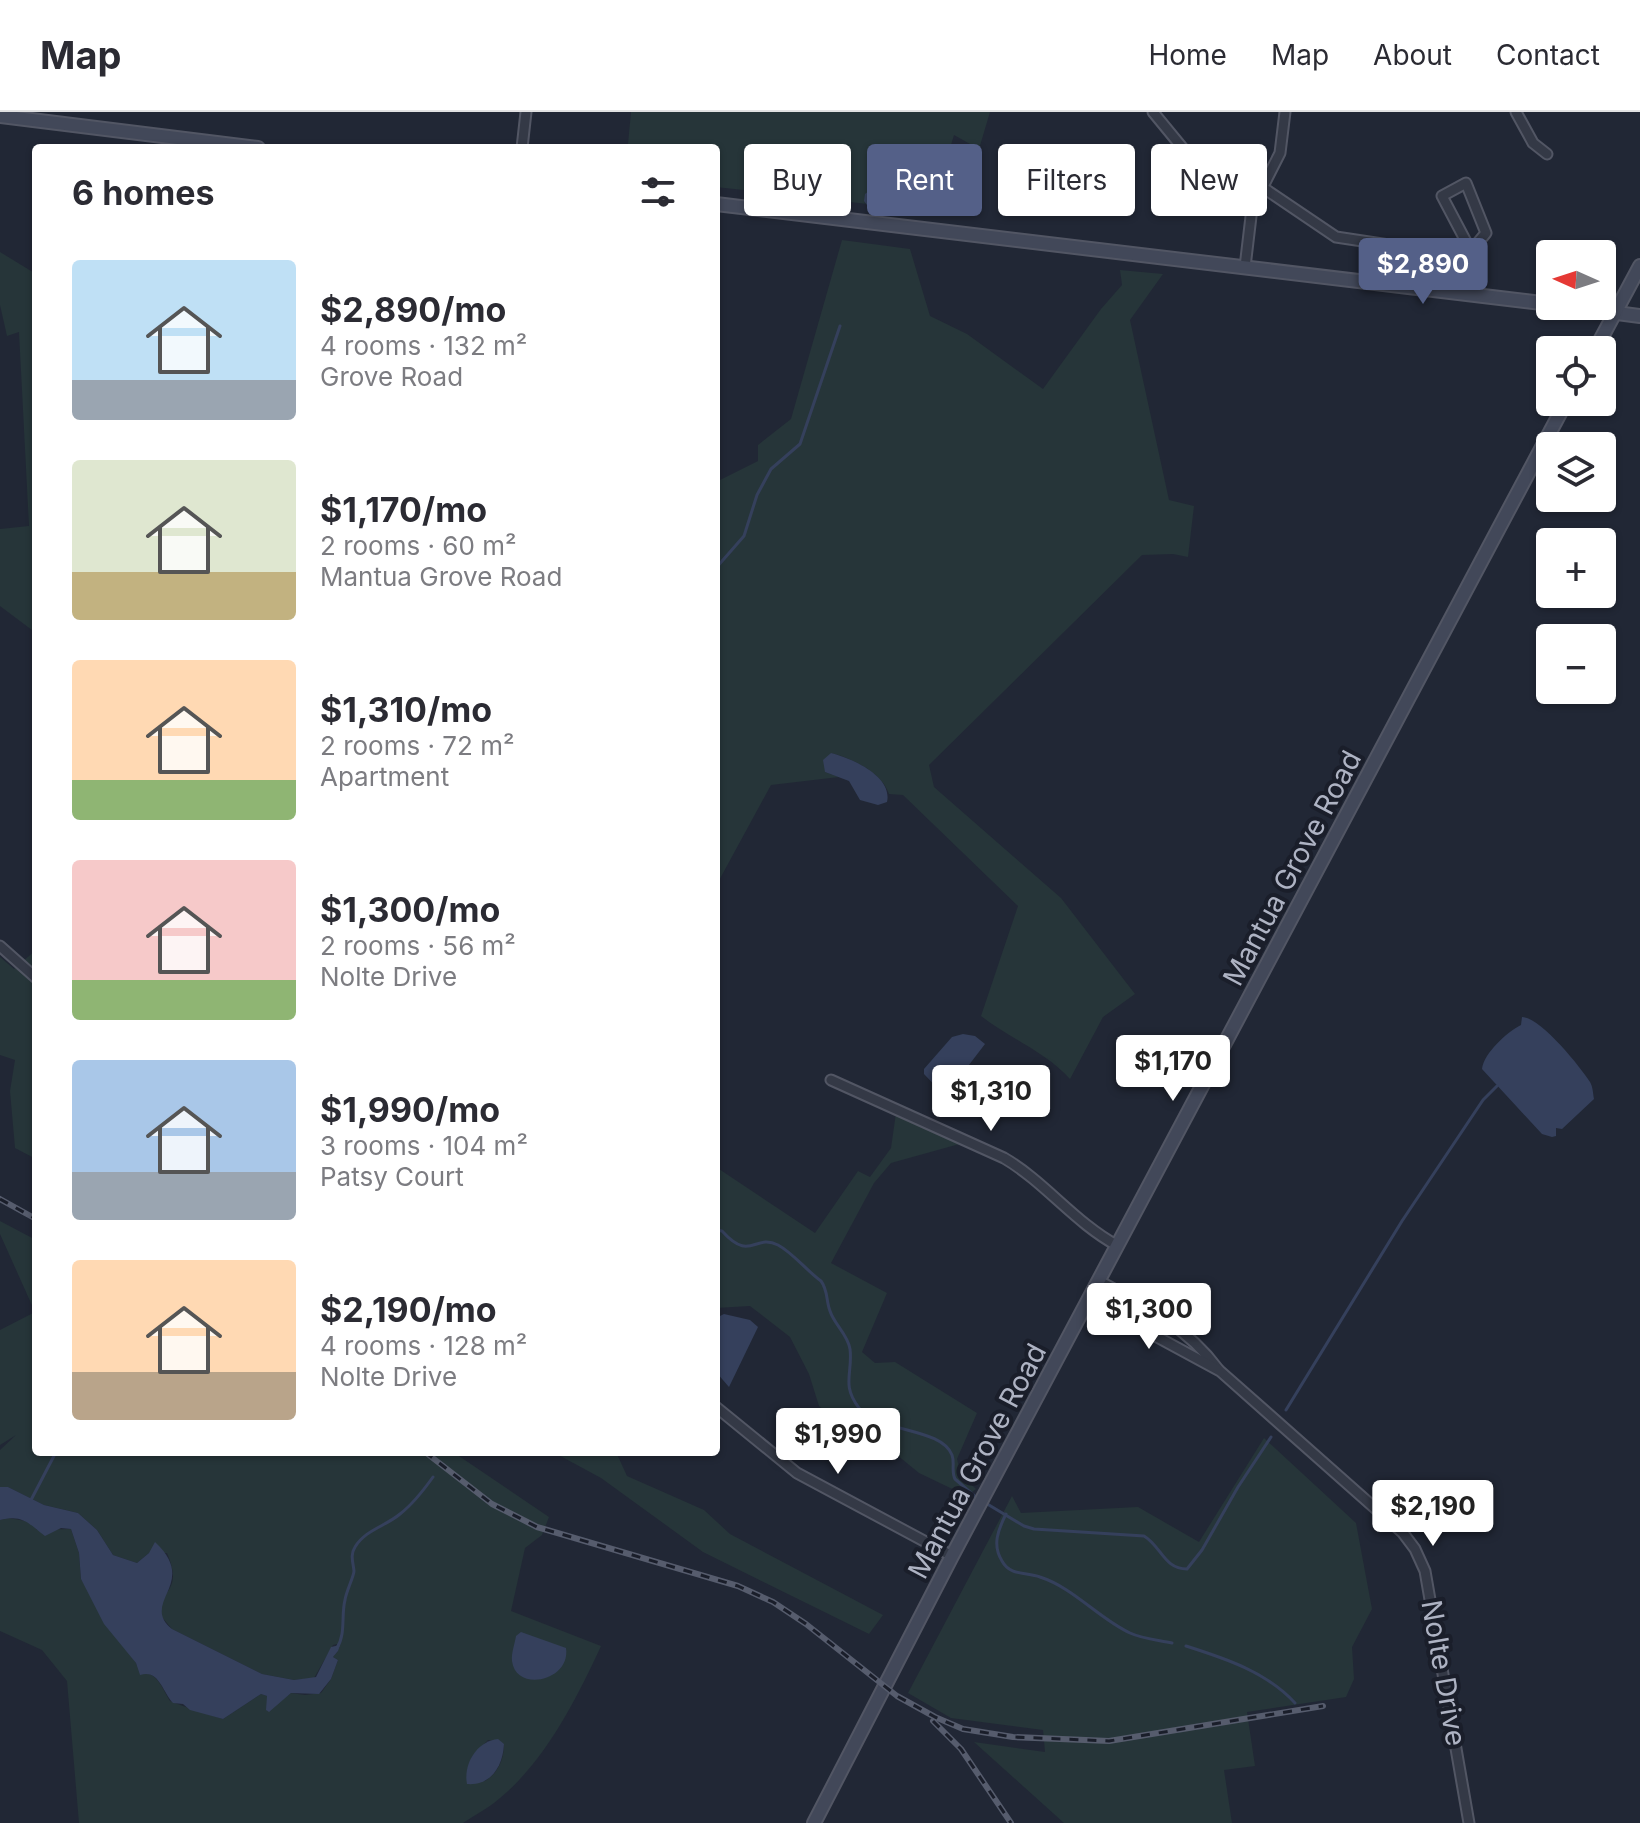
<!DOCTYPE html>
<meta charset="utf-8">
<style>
body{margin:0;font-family:Inter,sans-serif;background:#f2f2f3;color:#2b2b33;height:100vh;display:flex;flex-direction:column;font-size:30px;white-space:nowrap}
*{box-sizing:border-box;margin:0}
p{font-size:26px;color:#7c7c81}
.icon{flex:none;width:44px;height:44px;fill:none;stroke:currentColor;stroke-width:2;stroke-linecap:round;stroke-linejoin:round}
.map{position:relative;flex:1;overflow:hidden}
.panel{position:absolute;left:32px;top:32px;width:688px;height:1312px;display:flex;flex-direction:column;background:#fff;border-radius:8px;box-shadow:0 2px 6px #0004}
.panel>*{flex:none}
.top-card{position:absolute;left:744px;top:32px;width:760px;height:72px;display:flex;gap:16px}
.needle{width:52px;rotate:273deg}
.fabs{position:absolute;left:1536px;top:128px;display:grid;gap:16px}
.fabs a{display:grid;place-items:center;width:80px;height:80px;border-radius:8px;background:#fff;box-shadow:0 2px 6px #0004;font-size:40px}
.price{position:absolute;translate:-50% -68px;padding:0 18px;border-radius:8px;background:#fff;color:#222;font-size:26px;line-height:52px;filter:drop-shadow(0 2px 4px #0008)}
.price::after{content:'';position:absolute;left:50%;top:48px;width:24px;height:18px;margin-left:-12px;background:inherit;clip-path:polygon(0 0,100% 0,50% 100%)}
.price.current{background:#546088;color:#fff}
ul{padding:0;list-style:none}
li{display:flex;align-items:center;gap:24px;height:200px;padding:0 40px}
li span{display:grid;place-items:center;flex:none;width:224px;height:160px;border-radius:8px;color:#555}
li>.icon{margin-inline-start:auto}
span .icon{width:96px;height:96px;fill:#fffc;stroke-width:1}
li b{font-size:34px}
h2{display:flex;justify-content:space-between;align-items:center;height:96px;padding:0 40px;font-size:34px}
.tag{padding:0 28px;border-radius:8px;background:#fff;box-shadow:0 2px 6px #0004;font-size:28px;line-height:72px}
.tag.current{background:#546088;color:#fff}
header{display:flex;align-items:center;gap:48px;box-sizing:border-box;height:112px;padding:0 40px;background:#fff;border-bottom:2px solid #e1e1e2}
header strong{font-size:38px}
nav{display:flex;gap:44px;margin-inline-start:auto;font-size:28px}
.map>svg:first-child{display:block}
.green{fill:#263539;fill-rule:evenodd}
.water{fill:#35405c}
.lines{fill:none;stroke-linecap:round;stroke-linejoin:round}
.stream{stroke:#35405c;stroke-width:3}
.street-casing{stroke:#525664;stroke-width:13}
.secondary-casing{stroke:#525664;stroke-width:16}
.street{stroke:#343946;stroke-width:9}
.secondary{stroke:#424859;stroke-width:12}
.rail-casing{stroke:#565c6d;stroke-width:6}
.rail{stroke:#1a1e2a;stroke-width:3;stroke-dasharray:9;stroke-linecap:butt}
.labels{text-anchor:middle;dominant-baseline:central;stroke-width:8;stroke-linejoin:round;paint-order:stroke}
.street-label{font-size:28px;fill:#aeb3c3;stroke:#1a1e2a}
</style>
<header>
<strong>Map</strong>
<nav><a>Home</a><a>Map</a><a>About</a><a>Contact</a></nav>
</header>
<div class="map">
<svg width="1640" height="1711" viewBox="0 0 1640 1711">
<rect width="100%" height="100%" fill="#212735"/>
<g class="green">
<polygon points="631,0 990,0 979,37 954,23 946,49 922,98 716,75 716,36 647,36 628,32"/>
<path d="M842,128L910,137L930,204L967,222L1043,277L1101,197L1122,173L1120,158L1163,162L1130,208L1169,388L1194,394L1188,445L1173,442L1142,443L929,653L934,675L1061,786L1135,882L1103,905L1070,967C1046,940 1009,926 981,904L1018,794L903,683L889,682C882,660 851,646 831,641L825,660L839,665L771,673L716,774V370L758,349V333L791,307Z"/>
<polygon points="0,140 36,162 36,521 0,494 0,417 29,414 19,220 7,224 0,193"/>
<polygon points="36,838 36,1047 15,1036 10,979 15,948 0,943 0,845 14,857"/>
<polygon points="896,1001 963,1031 891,1051 874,1071 831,1151 887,1181 862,1240 875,1251 895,1250 977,1301 957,1347 961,1363 976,1377 967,1384 919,1361 897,1343 863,1330 819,1294 809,1262 790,1225 750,1194 716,1196 716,1055 815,1121 858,1059 870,1065 891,1036"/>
<path d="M0,1109L36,1128V1340H453L549,1405L542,1423L525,1436L511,1499L601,1534C575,1590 544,1652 494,1691C485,1698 473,1704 463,1711H79L67,1569L42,1538L0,1519V1408L9,1406L31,1410L37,1418L71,1417L79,1441L81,1467L136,1551L140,1562C157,1558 162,1576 170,1589C187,1596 205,1601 223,1607L261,1582L267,1584V1599L291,1581L305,1583L321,1581L331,1567L338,1548L333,1545L338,1539L337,1532L333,1533L314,1566L294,1568L262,1562L172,1517L161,1504C159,1475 184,1481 167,1441H149L137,1451L113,1443L97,1418L78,1401L44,1393L8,1375H0V1338L16,1323L0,1333V1218L35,1200L0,1122ZM488,1628L504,1632C504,1648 498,1661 485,1669L471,1646Z"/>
<polygon points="1264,1326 1356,1411 1372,1497 1352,1535 1354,1567 1346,1585 1247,1600 1255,1654 1224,1658 1232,1711 1064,1711 974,1630 1045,1640 1043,1618 951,1606 908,1581 1012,1384 1021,1401 1138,1395 1199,1430"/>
<polygon points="553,1340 616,1340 627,1364 704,1398 730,1422 883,1503 869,1522 703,1440 601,1366"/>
</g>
<g class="water">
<polygon points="924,44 932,46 928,57 873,93 867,93 864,89 865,82 901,55"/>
<path d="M831,641C851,646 893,664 887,690L878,693L860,688L849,669L825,660L823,648Z"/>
<path d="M1522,905C1540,905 1580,954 1590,970C1593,975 1593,982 1594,987L1562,1017L1556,1016V1024L1552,1025L1542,1022L1482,957C1484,941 1507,920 1521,913Z"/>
<polygon points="963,922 975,924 985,932 949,979 942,981 924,962 924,957 952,925"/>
<polygon points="724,1202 750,1208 758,1215 729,1275 716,1260 716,1206"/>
<path d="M0,1375H8L44,1393L78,1401L97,1418L113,1443L137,1451L149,1441L155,1430C200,1472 139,1490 172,1517L262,1562L294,1568L316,1565L331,1535L340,1533L338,1539L333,1545L338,1548L331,1567L319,1582L291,1581L269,1600L266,1598L267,1584L261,1582L223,1607L190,1598L183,1592L173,1591C162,1579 159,1557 140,1563L136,1551L104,1512L81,1467L79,1441L71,1417L61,1416L45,1424C29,1412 23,1402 0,1408Z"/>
<path d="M521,1520L566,1536C571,1569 516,1581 512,1549C511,1541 515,1531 516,1524Z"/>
<path d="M498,1627L504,1632C503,1654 491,1674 467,1672C463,1652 477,1629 498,1627Z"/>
</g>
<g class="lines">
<g class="stream">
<polyline points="716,456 744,424 757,383 771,357 800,332 840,214"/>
<path d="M716,1118L722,1119C751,1151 754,1121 778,1133C793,1141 807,1159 821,1169C828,1178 826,1189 830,1199C834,1212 848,1223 850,1237C853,1261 841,1273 859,1296C879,1321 941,1315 952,1343C955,1351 951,1359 955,1367L978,1387"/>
<polyline points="1286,1298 1402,1109 1483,988 1497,974"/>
<polyline points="449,1341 450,1340"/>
<polyline points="31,1388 56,1340"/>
<path d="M984,1390L1024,1414L1034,1417L1144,1424C1161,1434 1164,1457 1187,1457L1202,1438L1238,1375L1271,1325"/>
<path d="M1006,1402C998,1418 992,1433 1002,1449C1010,1464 1026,1460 1040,1465C1074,1476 1098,1506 1130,1521C1143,1527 1158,1528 1172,1531"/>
<path d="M1186,1534C1224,1546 1267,1560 1295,1591"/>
<path d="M337,1536C346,1522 341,1503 345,1488C346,1480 354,1464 354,1459C353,1450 350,1443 355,1435C365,1418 386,1414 400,1402C413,1392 423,1379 433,1365"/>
</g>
<g class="street-casing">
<g id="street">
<polyline points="1153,0 1199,56 1262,75 1336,125 1389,133 1471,139 1486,121 1466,71 1442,84 1471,139"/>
<polyline points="1516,0 1533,31 1547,42"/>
<polyline points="522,36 526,0"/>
<polyline points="1245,155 1252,96 1280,41 1285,0"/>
<polyline points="0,834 36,866"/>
<path d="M831,968L1004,1046C1045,1070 1075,1111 1118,1134"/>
<path d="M1099,1169C1144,1193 1187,1215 1218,1257"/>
<polyline points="1085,1197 1111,1200 1220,1259 1403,1421 1415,1437 1425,1459 1469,1711"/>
<polyline points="716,1295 797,1361 952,1444"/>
</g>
</g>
<g class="secondary-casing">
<g id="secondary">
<polyline points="0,4 258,36"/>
<polyline points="716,92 1550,192"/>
<polyline points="1564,194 1640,204"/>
<polyline points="1595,238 1640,154"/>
<polyline points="814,1711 952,1444 1566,290"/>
</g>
</g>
<use href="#street" class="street"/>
<use href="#secondary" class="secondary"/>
<g class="rail-casing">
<g id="rail">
<polyline points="0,1087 36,1107"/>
<polyline points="425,1340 492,1392 537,1415 738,1474 773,1490 806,1512 897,1584 935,1605 963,1617 1013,1625 1109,1629 1323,1594"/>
<polyline points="933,1609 961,1637 1011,1711"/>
</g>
</g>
<use href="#rail" class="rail"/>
</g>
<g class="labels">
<g class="street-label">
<text transform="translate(1292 756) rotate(-62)">Mantua Grove Road</text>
<text transform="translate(977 1349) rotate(-62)">Mantua Grove Road</text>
<text transform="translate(1444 1561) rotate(80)">Nolte Drive</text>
</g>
</g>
</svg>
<div class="fabs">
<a><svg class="needle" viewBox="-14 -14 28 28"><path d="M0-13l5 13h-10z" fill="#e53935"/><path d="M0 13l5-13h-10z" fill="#7c7c81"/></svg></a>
<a><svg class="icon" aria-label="locate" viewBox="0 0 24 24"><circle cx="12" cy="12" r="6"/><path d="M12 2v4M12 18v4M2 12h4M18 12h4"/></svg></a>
<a><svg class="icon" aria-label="layers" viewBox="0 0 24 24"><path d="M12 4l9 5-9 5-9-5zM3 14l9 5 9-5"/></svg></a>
<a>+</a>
<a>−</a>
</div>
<b class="price current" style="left:1423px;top:194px">$2,890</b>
<b class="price" style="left:1173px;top:991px">$1,170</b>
<b class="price" style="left:991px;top:1021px">$1,310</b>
<b class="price" style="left:1149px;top:1239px">$1,300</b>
<b class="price" style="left:838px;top:1364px">$1,990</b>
<b class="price" style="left:1433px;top:1436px">$2,190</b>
<div class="top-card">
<a class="tag">Buy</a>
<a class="tag current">Rent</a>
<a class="tag">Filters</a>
<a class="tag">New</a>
</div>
<section class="panel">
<h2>6 homes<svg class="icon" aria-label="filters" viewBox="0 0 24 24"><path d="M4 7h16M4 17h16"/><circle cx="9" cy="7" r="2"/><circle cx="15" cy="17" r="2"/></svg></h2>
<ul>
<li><span style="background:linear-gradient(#bfe0f5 75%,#9aa5b1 0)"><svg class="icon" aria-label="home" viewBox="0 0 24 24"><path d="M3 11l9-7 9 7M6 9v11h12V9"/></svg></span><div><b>$2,890/mo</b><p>4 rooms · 132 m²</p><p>Grove Road</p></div></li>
<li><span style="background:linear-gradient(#dfe7d0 70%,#c2b280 0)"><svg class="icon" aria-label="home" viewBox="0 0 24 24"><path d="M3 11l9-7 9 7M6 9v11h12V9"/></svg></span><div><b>$1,170/mo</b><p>2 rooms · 60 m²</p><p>Mantua Grove Road</p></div></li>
<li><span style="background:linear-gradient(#ffd9b3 75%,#8fb573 0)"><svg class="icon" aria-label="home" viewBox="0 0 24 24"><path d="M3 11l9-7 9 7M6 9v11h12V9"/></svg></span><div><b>$1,310/mo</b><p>2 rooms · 72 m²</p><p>Apartment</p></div></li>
<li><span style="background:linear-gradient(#f6c9c9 75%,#8fb573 0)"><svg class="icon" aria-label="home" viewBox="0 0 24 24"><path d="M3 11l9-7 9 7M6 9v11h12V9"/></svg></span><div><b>$1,300/mo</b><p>2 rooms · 56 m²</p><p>Nolte Drive</p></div></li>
<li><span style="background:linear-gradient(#a9c7e8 70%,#9aa5b1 0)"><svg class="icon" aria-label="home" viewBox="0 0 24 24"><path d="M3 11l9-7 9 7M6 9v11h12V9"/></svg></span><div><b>$1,990/mo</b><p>3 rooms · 104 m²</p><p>Patsy Court</p></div></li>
<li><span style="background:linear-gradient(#ffd9b3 70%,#b9a48a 0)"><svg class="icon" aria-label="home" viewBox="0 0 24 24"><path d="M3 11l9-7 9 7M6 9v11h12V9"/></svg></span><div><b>$2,190/mo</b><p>4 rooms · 128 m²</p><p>Nolte Drive</p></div></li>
</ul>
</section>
</div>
